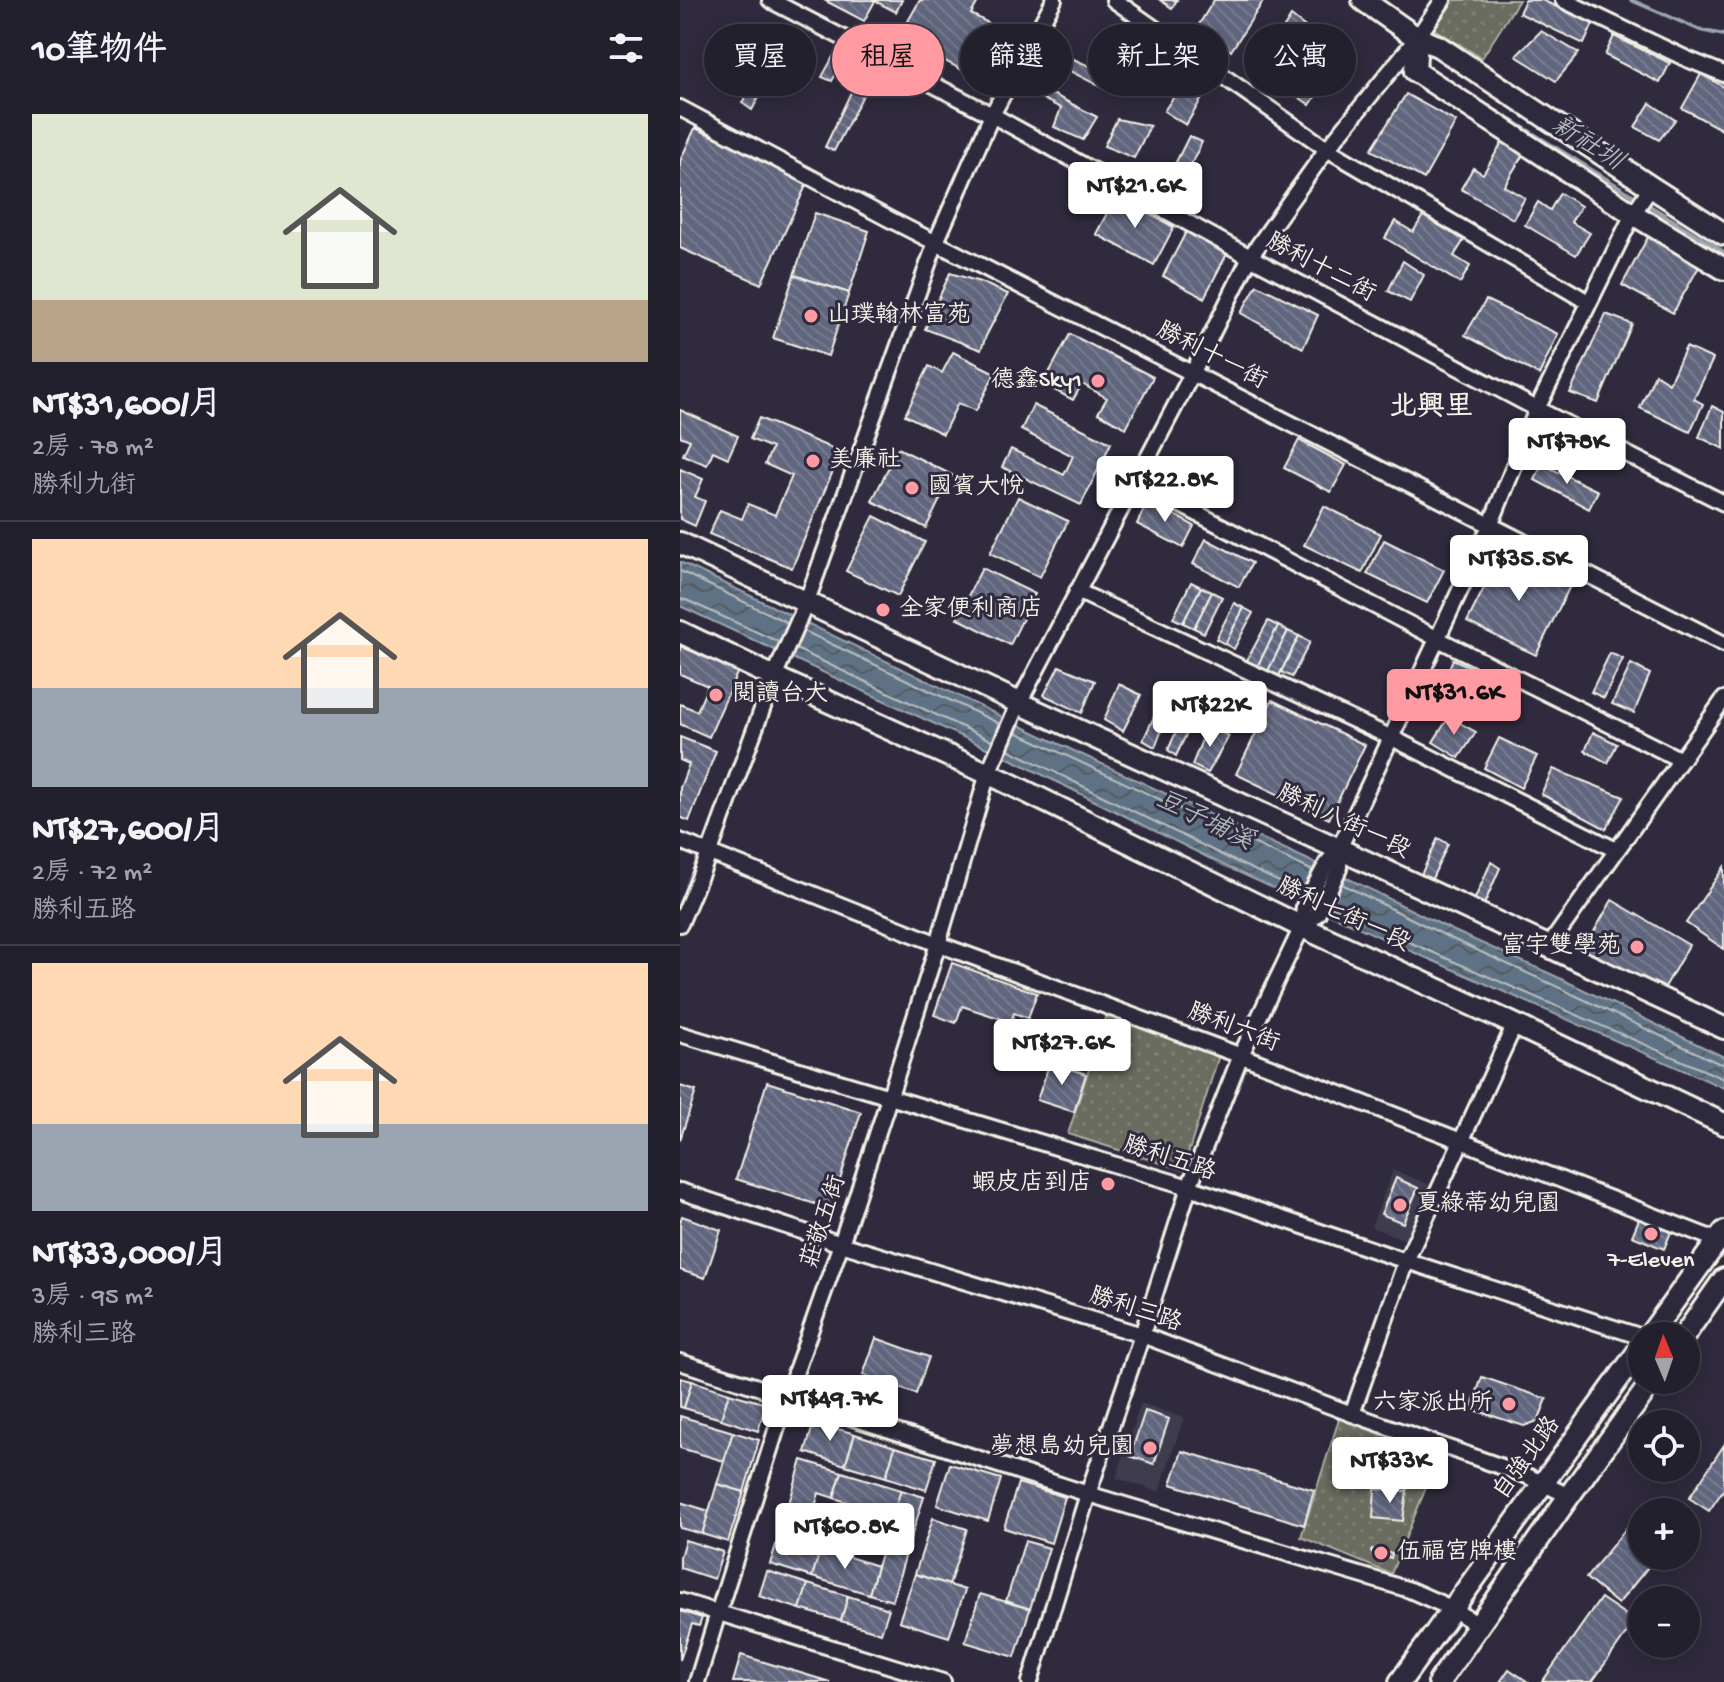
<!DOCTYPE html>
<html lang="zh-TW">
<meta charset="utf-8">
<style>
body{margin:0;font-family:"Gochi Hand","LXGW WenKai TC",sans-serif;background:#2f2d3a;color:#f1f3f6;height:100vh;display:flex;flex-direction:column;font-size:30px;white-space:nowrap}
*{box-sizing:border-box;margin:0}
p{font-size:26px;color:#a3a3aa}
.icon{flex:none;width:44px;height:44px;fill:none;stroke:currentColor;stroke-width:2;stroke-linecap:round;stroke-linejoin:round}
.map{position:relative;flex:1;overflow:hidden}
.sheet{display:flex;flex-direction:column;background:#23202e;width:680px}
.sheet>*{flex:none}
.top-card{position:absolute;left:24px;top:24px;width:760px;height:72px;display:flex;gap:16px}
.needle{width:52px;rotate:358deg}
.fabs{position:absolute;left:948px;top:1322px;display:grid;gap:16px}
.fabs a{display:grid;place-items:center;width:72px;height:72px;border-radius:50%;background:#23202e;box-shadow:0 4px 20px #0003,0 0 0 2px #403e4a;font-size:40px}
.price{position:absolute;translate:-50% -68px;padding:0 18px;border-radius:8px;background:#fff;color:#222;font-size:26px;line-height:52px;filter:drop-shadow(0 2px 4px #0008)}
.price::after{content:'';position:absolute;left:50%;top:48px;width:24px;height:18px;margin-left:-12px;background:inherit;clip-path:polygon(0 0,100% 0,50% 100%)}
.price.active{background:#ff9aa2;color:#111}
ul{padding:0;list-style:none}
li{display:grid;align-content:center;gap:16px;height:424px;padding:0 32px}
li+li{border-top:2px solid #403e4a}
li span{display:grid;place-items:center;height:248px;border-radius:0px;color:#555}
li>.icon{margin-inline-start:auto}
span .icon{width:144px;height:144px;fill:#fffc;stroke-width:1}
li b{font-size:34px}
h2{display:flex;justify-content:space-between;align-items:center;height:96px;padding:0 32px;font-size:34px}
.chip{padding:0 28px;border-radius:36px;background:#23202e;box-shadow:0 4px 20px #0003,0 0 0 2px #403e4a;font-size:28px;line-height:72px}
.chip.active{background:#ff9aa2;color:#111}
main{display:flex;flex:1;min-height:0}
.map>svg:first-child{display:block}
.built{fill:#3e3c50}
.park{fill:url(#park-dots);stroke:#aeaea3;stroke-width:2}
.water{fill:url(#water-waves);stroke:#9aa5ad;stroke-width:2}
.lines{fill:none;stroke-linecap:round;stroke-linejoin:round}
.shore{stroke:#b8bec0;stroke-width:2}
.stream{stroke:#9aa5ad;stroke-width:4}
.building{fill:url(#building-back-hatch);stroke:#f4f1e8;stroke-width:2}
.street-casing{stroke:#f4f1e8;stroke-width:20}
.secondary-casing{stroke:#f4f1e8;stroke-width:26}
.street{stroke:#2f2a3d;stroke-width:14}
.secondary{stroke:#2f2a3d;stroke-width:20}
.poi-dot{fill:#ff9aa2;stroke:#2f2a3d;stroke-width:3}
.labels{text-anchor:middle;dominant-baseline:central;stroke-width:6;stroke-linejoin:round;paint-order:stroke}
.street-label{font-size:24px;fill:#f4f1e8;stroke:#2f2a3d}
.poi-label{font-size:24px;fill:#f4f1e8;stroke:#2f2a3d;text-anchor:start}
.water-label{font-size:26px;font-style:italic;fill:#b0b8bb;stroke:#2f2a3d}
.quarter-label{font-size:28px;font-weight:bold;fill:#f4f1e8;stroke:#2f2a3d}
</style>
<main>
<section class="sheet">
<h2>10筆物件<svg class="icon" aria-label="filters" viewBox="0 0 24 24"><path d="M4 7h16M4 17h16"/><circle cx="9" cy="7" r="2"/><circle cx="15" cy="17" r="2"/></svg></h2>
<ul>
<li><span style="background:linear-gradient(#dfe7d0 75%,#b9a48a 0)"><svg class="icon" aria-label="home" viewBox="0 0 24 24"><path d="M3 11l9-7 9 7M6 9v11h12V9"/></svg></span><div><b>NT$31,600/月</b><p>2房 · 78 m²</p><p>勝利九街</p></div></li>
<li><span style="background:linear-gradient(#ffd9b3 60%,#9aa5b1 0)"><svg class="icon" aria-label="home" viewBox="0 0 24 24"><path d="M3 11l9-7 9 7M6 9v11h12V9"/></svg></span><div><b>NT$27,600/月</b><p>2房 · 72 m²</p><p>勝利五路</p></div></li>
<li><span style="background:linear-gradient(#ffd9b3 65%,#9aa5b1 0)"><svg class="icon" aria-label="home" viewBox="0 0 24 24"><path d="M3 11l9-7 9 7M6 9v11h12V9"/></svg></span><div><b>NT$33,000/月</b><p>3房 · 95 m²</p><p>勝利三路</p></div></li>
</ul>
</section>
<div class="map">
<svg width="1044" height="1682" viewBox="0 0 1044 1682">
<defs>
<pattern id="park-dots" width="8" height="8" patternUnits="userSpaceOnUse" patternTransform="scale(2)"><rect width="8" height="8" fill="#696c5e"/><path d="M2 2h.1M6 6h.1" fill="none" stroke="#7f8175" stroke-width="1.8" stroke-linecap="round"/></pattern>
<pattern id="water-waves" width="16" height="10" patternUnits="userSpaceOnUse" patternTransform="scale(2)"><rect width="16" height="10" fill="#5e7285"/><path d="M0 5q4-4 8 0t8 0" fill="none" stroke="#525b62"/></pattern>
<pattern id="building-back-hatch" width="6" height="6" patternUnits="userSpaceOnUse" patternTransform="scale(2)"><rect width="6" height="6" fill="#61667e"/><path d="M-1 5l2 2M0 0l6 6M5-1l2 2" fill="none" stroke="#787c90"/></pattern>
</defs>
<rect width="100%" height="100%" fill="#2f2a3d"/>
<filter id="ink" filterUnits="userSpaceOnUse"><feTurbulence type="fractalNoise" baseFrequency=".0125" numOctaves="2"/><feDisplacementMap in="SourceGraphic" scale="16" xChannelSelector="R" yChannelSelector="G"/><feConvolveMatrix kernelMatrix="1 2 1 2 8 2 1 2 1" color-interpolation-filters="sRGB"/></filter>
<g filter="url(#ink)">
<g class="built">
<polygon points="713,1170 749,1184 726,1240 691,1227"/>
<polygon points="461,1403 504,1418 479,1492 436,1478"/>
</g>
<g class="park">
<polygon points="772,0 839,0 802,58 754,29"/>
<polygon points="426,1016 540,1052 503,1170 388,1134"/>
<polygon points="661,1413 760,1453 711,1574 621,1537"/>
</g>
<polygon class="water" points="0,562 360,735 667,878 772,930 873,975 1044,1057 1044,1088 726,949 545,866 337,762 0,606"/>
<g class="lines">
<g class="shore">
<polyline points="0,571 108,623"/>
<polyline points="0,599 6,600 99,642"/>
<polyline points="124,631 320,724"/>
<polyline points="116,649 312,741"/>
<polyline points="336,732 633,871"/>
<polyline points="328,749 548,858 621,892"/>
<polyline points="662,884 768,937 869,983 1038,1063 1044,1064"/>
<polyline points="651,906 729,942 1044,1079"/>
</g>
<g class="stream">
<polyline points="951,0 1020,30 1044,35"/>
<polyline points="757,74 1044,252"/>
</g>
</g>
<g class="building">
<polygon points="144,0 222,0 216,12 195,1 184,21"/>
<polygon points="240,0 299,0 291,14 314,26 288,73 238,47 247,31 228,21"/>
<polygon points="480,0 497,0 492,8"/>
<polygon points="534,0 584,0 551,51 518,26"/>
<polygon points="845,0 862,0 913,24 904,44 839,13"/>
<polygon points="611,16 662,55 630,105 578,69"/>
<polygon points="861,31 899,53 876,81 836,56"/>
<polygon points="934,36 990,63 980,83 925,55"/>
<polygon points="160,44 170,49 152,81 142,77"/>
<polygon points="376,51 429,75 423,88 372,62"/>
<polygon points="172,64 193,76 154,151 145,147 173,88 163,84"/>
<polygon points="80,69 91,75 72,110 62,103"/>
<polygon points="510,73 528,88 506,125 484,111"/>
<polygon points="1021,74 1044,87 1044,131 1002,108"/>
<polygon points="347,81 417,117 403,140 374,127 381,108 345,90"/>
<polygon points="726,94 776,122 744,179 691,150"/>
<polygon points="970,103 995,120 979,140 955,127"/>
<polygon points="437,119 470,126 454,158 424,146"/>
<polygon points="15,128 129,179 81,284 0,248 0,161"/>
<polygon points="509,136 522,142 502,183 489,176"/>
<polygon points="826,136 847,148 824,186 845,198 833,219 781,189 793,168 803,174"/>
<polygon points="880,193 901,206 891,222 910,233 896,255 845,225 858,202 870,210"/>
<polygon points="436,196 494,227 474,265 416,234"/>
<polygon points="135,213 189,231 169,293 114,275"/>
<polygon points="743,216 784,240 774,256 790,266 780,283 705,238 715,221 733,232"/>
<polygon points="507,230 548,252 524,298 483,276"/>
<polygon points="968,237 1020,265 993,313 942,285"/>
<polygon points="723,261 744,275 730,302 708,291"/>
<polygon points="270,273 300,282 328,294 306,336 301,350 245,329"/>
<polygon points="114,275 169,293 148,356 93,338"/>
<polygon points="577,285 638,315 623,348 561,313"/>
<polygon points="806,300 878,334 859,375 785,335"/>
<polygon points="926,314 952,324 918,403 890,393"/>
<polygon points="390,334 473,377 446,428 418,413 427,398 402,384 393,400 363,384"/>
<polygon points="1006,347 1033,359 1014,399 1023,404 1010,432 960,408 975,374 989,383"/>
<polygon points="273,352 315,373 296,411 278,403 263,434 225,415 249,366 262,373"/>
<polygon points="353,405 431,443 401,505 322,467 331,449 384,475 393,456 341,430"/>
<polygon points="1032,406 1044,412 1044,449 1019,437"/>
<polygon points="0,410 58,436 48,458 33,451 27,465 3,455 10,440 0,436"/>
<polygon points="79,418 161,452 112,568 29,534 40,510 62,519 68,504 95,515 112,476 85,464 92,448 70,439"/>
<polygon points="619,440 666,465 651,492 604,468"/>
<polygon points="218,448 272,475 246,528 192,501"/>
<polygon points="862,464 918,491 909,509 855,480"/>
<polygon points="0,469 23,479 15,497 25,501 15,526 0,519"/>
<polygon points="338,497 388,521 360,577 310,553"/>
<polygon points="468,500 514,526 503,548 457,524"/>
<polygon points="644,506 701,534 682,573 624,545"/>
<polygon points="194,516 245,542 218,596 166,571"/>
<polygon points="526,539 572,563 559,587 513,564"/>
<polygon points="704,540 764,570 747,603 687,574"/>
<polygon points="823,550 891,584 856,655 787,622"/>
<polygon points="302,568 355,594 330,645 277,618"/>
<polygon points="511,582 521,587 503,623 493,618"/>
<polygon points="521,587 532,592 514,628 503,623"/>
<polygon points="532,592 542,597 524,633 514,628"/>
<polygon points="554,603 564,608 545,644 536,639"/>
<polygon points="564,608 573,613 554,649 545,644"/>
<polygon points="588,621 598,626 577,667 566,662"/>
<polygon points="598,626 608,631 587,673 577,667"/>
<polygon points="608,631 619,636 598,678 587,673"/>
<polygon points="619,636 630,642 612,677 601,672"/>
<polygon points="0,646 58,671 29,737 0,724 0,704 17,711 28,686 0,674"/>
<polygon points="930,653 943,659 924,698 911,692"/>
<polygon points="773,659 799,671 785,700 760,688"/>
<polygon points="951,664 970,674 954,713 932,704"/>
<polygon points="379,666 415,681 402,713 364,695"/>
<polygon points="439,684 461,695 443,731 424,720"/>
<polygon points="592,700 685,745 649,819 556,774"/>
<polygon points="481,702 491,708 475,747 463,740"/>
<polygon points="504,714 514,718 496,756 488,750"/>
<polygon points="769,717 796,732 779,758 753,742"/>
<polygon points="528,725 549,736 528,773 512,765"/>
<polygon points="913,732 937,744 928,763 905,751"/>
<polygon points="0,737 36,751 9,821 0,817 0,788 9,764 0,760"/>
<polygon points="819,738 857,756 841,788 804,768"/>
<polygon points="873,769 944,797 926,829 861,794"/>
<polygon points="758,838 768,844 751,881 740,877"/>
<polygon points="811,862 820,868 803,907 794,901"/>
<polygon points="1044,867 1044,949 1006,923"/>
<polygon points="932,900 1009,945 981,994 904,949"/>
<polygon points="272,963 357,993 348,1018 334,1013 331,1022 282,1006 276,1023 254,1015"/>
<polygon points="370,1062 406,1074 394,1112 357,1100"/>
<polygon points="87,1082 181,1112 151,1209 56,1179"/>
<polygon points="0,1086 16,1091 0,1140"/>
<polygon points="716,1178 738,1188 723,1223 701,1214"/>
<polygon points="2,1216 41,1230 25,1278 0,1270 0,1222"/>
<polygon points="959,1219 991,1232 984,1249 952,1236"/>
<polygon points="196,1338 249,1357 236,1394 183,1375"/>
<polygon points="802,1377 867,1399 858,1421 844,1426 791,1409"/>
<polygon points="0,1378 12,1381 4,1408 0,1407"/>
<polygon points="12,1381 49,1393 41,1419 4,1408"/>
<polygon points="49,1393 86,1404 78,1431 41,1419"/>
<polygon points="465,1411 489,1419 474,1464 450,1456"/>
<polygon points="0,1416 53,1432 44,1461 0,1448"/>
<polygon points="134,1422 175,1434 165,1465 125,1452"/>
<polygon points="53,1432 79,1440 64,1492 37,1484"/>
<polygon points="175,1434 215,1447 206,1477 165,1465"/>
<polygon points="1044,1445 1044,1489 1029,1511 1009,1498"/>
<polygon points="215,1447 256,1459 246,1490 206,1477"/>
<polygon points="699,1450 730,1453 727,1491 695,1489"/>
<polygon points="502,1451 634,1490 624,1525 491,1484"/>
<polygon points="122,1460 162,1472 154,1498 139,1493 132,1517 107,1510"/>
<polygon points="270,1464 321,1479 308,1521 257,1505"/>
<polygon points="162,1472 221,1490 213,1516 154,1498"/>
<polygon points="338,1483 385,1497 371,1543 324,1528"/>
<polygon points="37,1484 64,1492 48,1542 22,1534"/>
<polygon points="695,1489 727,1491 723,1521 693,1518"/>
<polygon points="221,1490 244,1497 228,1547 205,1540"/>
<polygon points="0,1502 29,1511 22,1534 0,1528"/>
<polygon points="107,1510 132,1517 124,1543 141,1548 132,1577 90,1564"/>
<polygon points="961,1510 963,1512 962,1512 962,1556 977,1556 938,1604 906,1578"/>
<polygon points="253,1518 287,1529 269,1585 235,1574"/>
<polygon points="5,1540 43,1552 34,1579 0,1568 0,1557"/>
<polygon points="205,1540 228,1547 212,1601 189,1594"/>
<polygon points="345,1541 369,1548 350,1609 326,1601"/>
<polygon points="141,1548 197,1566 189,1594 132,1577"/>
<polygon points="692,1549 712,1554 711,1558 691,1552"/>
<polygon points="87,1571 128,1584 120,1609 79,1596"/>
<polygon points="235,1574 285,1590 269,1637 219,1621"/>
<polygon points="128,1584 168,1596 161,1621 120,1609"/>
<polygon points="300,1594 350,1609 335,1657 285,1642"/>
<polygon points="168,1596 209,1609 201,1633 161,1621"/>
<polygon points="921,1598 955,1621 912,1682 862,1682"/>
<polygon points="0,1611 22,1618 19,1626 12,1624 0,1660"/>
<polygon points="61,1655 150,1682 53,1682"/>
<polygon points="829,1669 848,1682 820,1682"/>
</g>
<g class="lines">
<g class="street-casing">
<g id="street">
<polyline points="90,0 312,115 570,257 857,409 1044,503"/>
<polyline points="434,0 647,149 908,302"/>
<polyline points="883,0 1007,59 1044,74"/>
<polyline points="0,108 209,219 1044,644"/>
<polyline points="455,481 758,639 1001,760"/>
<polyline points="397,591 712,738 936,850"/>
<polyline points="0,841 258,944 575,1061 1044,1243"/>
<polyline points="0,924 29,854 94,677 127,601 256,242 312,115 374,0"/>
<polyline points="622,927 624,906 647,863 659,849 810,526 857,409 953,214 971,187"/>
<polyline points="869,946 1044,699"/>
<polyline points="0,1034 509,1187 708,1255 962,1337"/>
<polyline points="0,1191 161,1244 462,1335 672,1414 845,1475 889,1496"/>
<polyline points="0,1362 408,1494 730,1590 773,1609 798,1625"/>
<polyline points="672,1414 726,1261 835,1024"/>
<polyline points="0,1601 263,1682"/>
<polyline points="17,1682 38,1613 107,1396 161,1244 215,1080 258,944 308,773 339,703 513,372 570,257 647,149 737,38 763,0"/>
<polyline points="350,1682 408,1494 462,1335 509,1187 561,1055 622,927 638,913 659,869 659,849"/>
</g>
</g>
<g class="secondary-casing">
<g id="secondary">
<polyline points="683,0 737,38 758,46 971,187 1044,234"/>
<polyline points="737,38 735,71 953,214 1044,269"/>
<polyline points="0,543 352,709 659,849 1044,1028"/>
<polyline points="0,632 94,677 322,780 622,927 825,1020 1044,1124"/>
<polyline points="969,1336 1044,1232"/>
<polyline points="1004,1336 1044,1279"/>
<polyline points="720,1682 962,1346"/>
<polyline points="759,1682 889,1496 973,1380"/>
</g>
</g>
<use href="#street" class="street"/>
<use href="#secondary" class="secondary"/>
</g>
</g>
<g class="poi-dot">
<circle cx="131" cy="316" r="8"/>
<circle cx="418" cy="381" r="8"/>
<circle cx="133" cy="461" r="8"/>
<circle cx="232" cy="488" r="8"/>
<circle cx="203" cy="610" r="8"/>
<circle cx="36" cy="695" r="8"/>
<circle cx="957" cy="947" r="8"/>
<circle cx="428" cy="1184" r="8"/>
<circle cx="720" cy="1205" r="8"/>
<circle cx="971" cy="1234" r="8"/>
<circle cx="829" cy="1404" r="8"/>
<circle cx="470" cy="1448" r="8"/>
<circle cx="701" cy="1553" r="8"/>
</g>
<g class="labels">
<g class="street-label">
<text transform="translate(640 269) rotate(28)">勝利十二街</text>
<text transform="translate(531 357) rotate(27)">勝利十一街</text>
<text transform="translate(663 823) rotate(25)">勝利八街一段</text>
<text transform="translate(663 916) rotate(25)">勝利七街一段</text>
<text transform="translate(553 1029) rotate(21)">勝利六街</text>
<text transform="translate(489 1160) rotate(18)">勝利五路</text>
<text transform="translate(145 1222) rotate(-72)">莊敬五街</text>
<text transform="translate(455 1311) rotate(18)">勝利三路</text>
<text transform="translate(848 1459) rotate(-54)">自強北路</text>
</g>
<g class="poi-label">
<text x="147" y="316">山璞翰林富苑</text>
<text x="402" y="381" text-anchor="end">德鑫Sky1</text>
<text x="149" y="461">美廉社</text>
<text x="248" y="488">國賓大悅</text>
<text x="219" y="610">全家便利商店</text>
<text x="52" y="695">閱讀台大</text>
<text x="941" y="947" text-anchor="end">富宇雙學苑</text>
<text x="412" y="1184" text-anchor="end">蝦皮店到店</text>
<text x="736" y="1205">夏綠蒂幼兒園</text>
<text x="971" y="1261" text-anchor="middle">7-Eleven</text>
<text x="813" y="1404" text-anchor="end">六家派出所</text>
<text x="454" y="1448" text-anchor="end">夢想島幼兒園</text>
<text x="717" y="1553">伍福宮牌樓</text>
</g>
<g class="water-label">
<text transform="translate(906 145) rotate(32)">新社圳</text>
<text transform="translate(524 822) rotate(26)">豆子埔溪</text>
</g>
<g class="quarter-label">
<text x="751" y="408">北興里</text>
</g>
</g>
</svg>
<div class="fabs">
<a><svg class="needle" viewBox="-14 -14 28 28"><path d="M0-13l5 13h-10z" fill="#e53935"/><path d="M0 13l5-13h-10z" fill="#a3a3aa"/></svg></a>
<a><svg class="icon" aria-label="locate" viewBox="0 0 24 24"><circle cx="12" cy="12" r="6"/><path d="M12 2v4M12 18v4M2 12h4M18 12h4"/></svg></a>
<a>+</a>
<a>−</a>
</div>
<b class="price" style="left:455px;top:230px">NT$21.6K</b>
<b class="price" style="left:887px;top:486px">NT$78K</b>
<b class="price" style="left:485px;top:524px">NT$22.8K</b>
<b class="price" style="left:839px;top:603px">NT$35.5K</b>
<b class="price active" style="left:774px;top:737px">NT$31.6K</b>
<b class="price" style="left:530px;top:749px">NT$22K</b>
<b class="price" style="left:382px;top:1087px">NT$27.6K</b>
<b class="price" style="left:150px;top:1443px">NT$49.7K</b>
<b class="price" style="left:710px;top:1505px">NT$33K</b>
<b class="price" style="left:165px;top:1571px">NT$60.8K</b>
<div class="top-card">
<a class="chip">買屋</a>
<a class="chip active">租屋</a>
<a class="chip">篩選</a>
<a class="chip">新上架</a>
<a class="chip">公寓</a>
</div>
</div>
</main>
